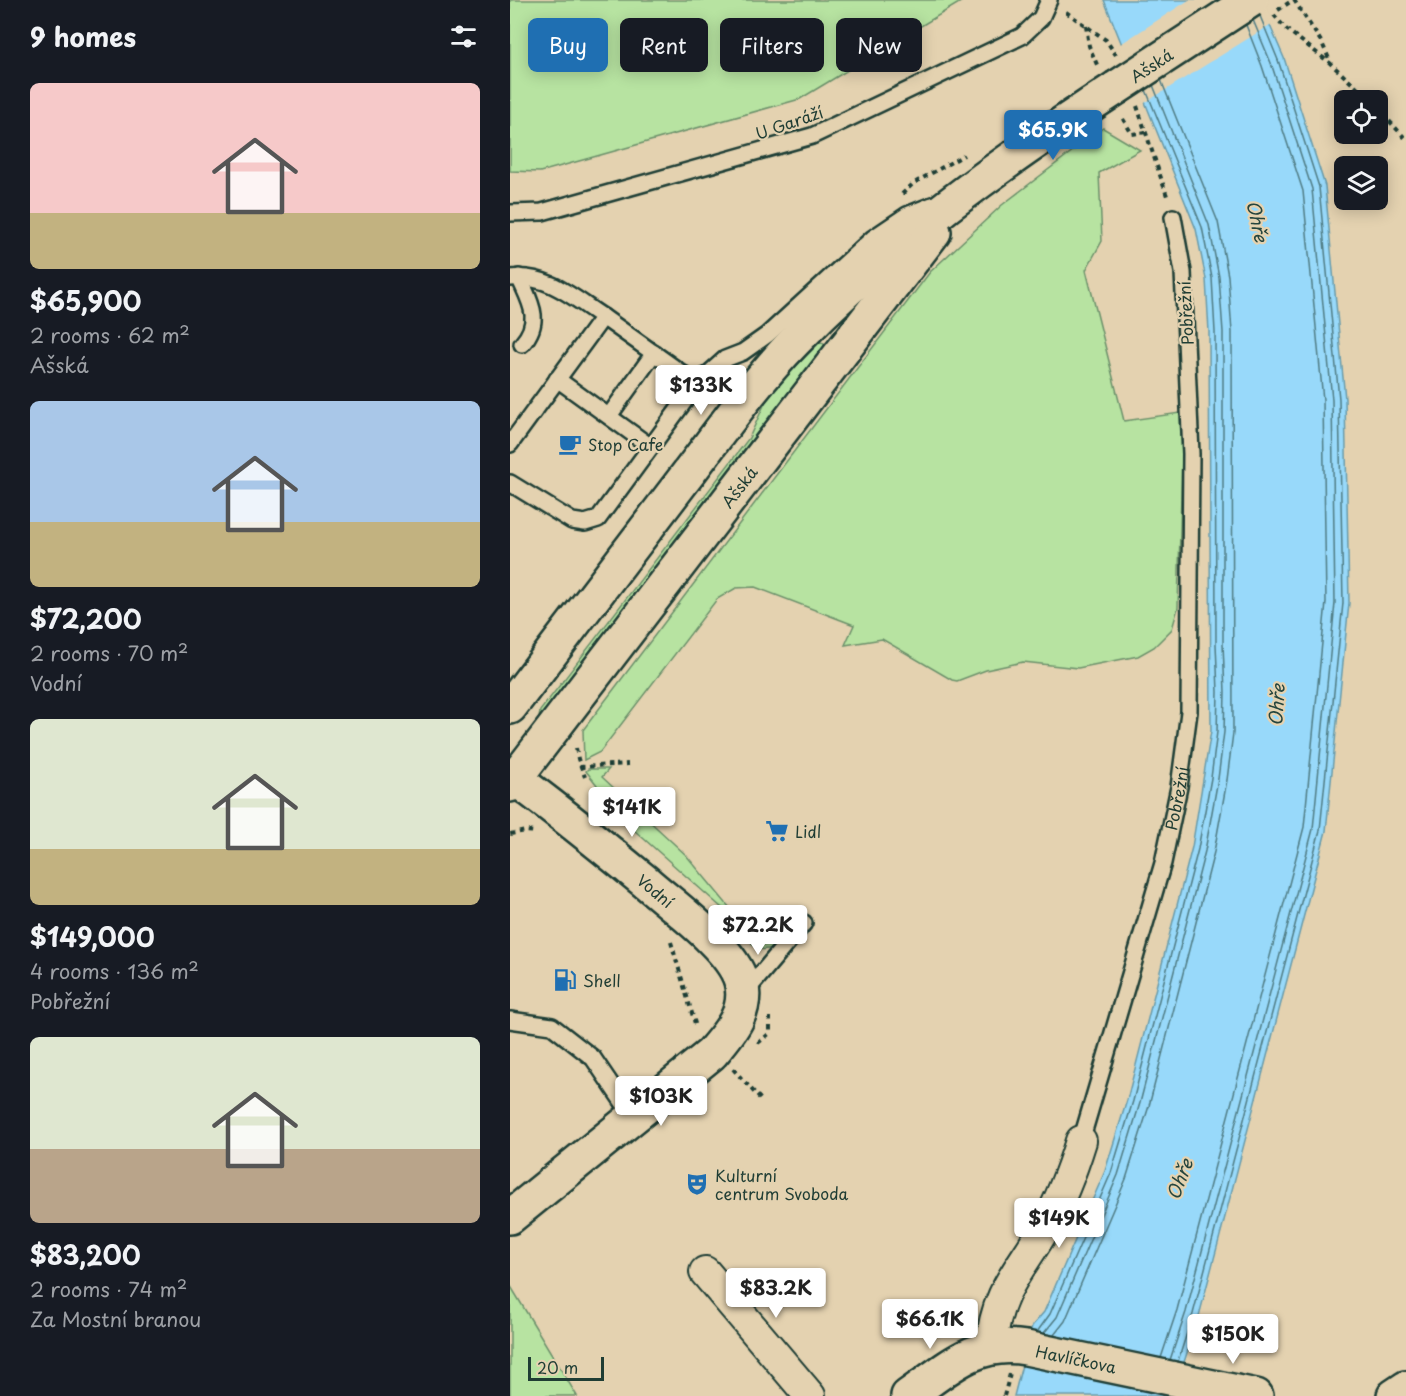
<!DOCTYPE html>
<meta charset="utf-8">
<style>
body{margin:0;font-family:"Playpen Sans",sans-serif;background:#20242c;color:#f1f3f6;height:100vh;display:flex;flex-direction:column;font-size:22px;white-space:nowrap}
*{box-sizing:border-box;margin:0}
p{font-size:20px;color:#9ea1a6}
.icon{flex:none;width:33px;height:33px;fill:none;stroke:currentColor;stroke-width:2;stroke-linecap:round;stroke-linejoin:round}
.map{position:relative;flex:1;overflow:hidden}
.drawer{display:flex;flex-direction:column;background:#171b24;width:510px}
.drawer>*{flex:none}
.top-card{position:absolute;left:18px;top:18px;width:570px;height:54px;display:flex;gap:12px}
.buttons{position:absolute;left:824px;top:90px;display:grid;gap:12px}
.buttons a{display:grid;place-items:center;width:54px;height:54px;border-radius:9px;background:#171b24;box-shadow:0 3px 15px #0003;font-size:30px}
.scale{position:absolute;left:18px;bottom:15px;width:76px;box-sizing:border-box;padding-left:6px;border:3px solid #1f3d34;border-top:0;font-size:16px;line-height:21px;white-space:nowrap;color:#1f3d34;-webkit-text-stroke:4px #e4d2b0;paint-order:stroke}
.price{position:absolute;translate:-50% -51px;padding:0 14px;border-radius:6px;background:#fff;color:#222;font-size:20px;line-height:39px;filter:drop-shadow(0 2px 3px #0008)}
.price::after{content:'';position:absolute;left:50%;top:36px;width:18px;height:14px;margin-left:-9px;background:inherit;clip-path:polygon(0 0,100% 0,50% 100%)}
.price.active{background:#1f6fb2;color:#fff}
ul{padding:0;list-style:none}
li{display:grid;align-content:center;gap:12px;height:318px;padding:0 30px}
li span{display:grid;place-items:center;height:186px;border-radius:9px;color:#555}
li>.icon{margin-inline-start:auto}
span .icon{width:108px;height:108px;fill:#fffc;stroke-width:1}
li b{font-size:26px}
h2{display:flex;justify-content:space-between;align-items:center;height:72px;padding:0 30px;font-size:26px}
.pill{padding:0 21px;border-radius:9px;background:#171b24;box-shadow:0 3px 15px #0003;font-size:21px;line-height:54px}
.pill.active{background:#1f6fb2;color:#fff}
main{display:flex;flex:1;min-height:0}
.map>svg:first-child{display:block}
.green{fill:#b7e3a1;stroke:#6b906a;stroke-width:1.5}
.water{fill:#98d9fa;stroke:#689bab;stroke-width:1.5}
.pier{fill:#e4d2b0}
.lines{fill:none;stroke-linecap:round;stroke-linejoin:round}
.shore{stroke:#4f7b83;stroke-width:1.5}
.lane-casing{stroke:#1f3d34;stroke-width:20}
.street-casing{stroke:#1f3d34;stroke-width:34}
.secondary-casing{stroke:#1f3d34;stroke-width:38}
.path{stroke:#1f3d34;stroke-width:4;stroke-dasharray:4.5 4.5;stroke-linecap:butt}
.lane{stroke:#e4d2b0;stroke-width:15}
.street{stroke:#e4d2b0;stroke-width:30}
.secondary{stroke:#e4d2b0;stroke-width:33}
.secondary-bridge-casing{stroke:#1f3d34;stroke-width:38;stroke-linecap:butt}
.path-bridge{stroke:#1f3d34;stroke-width:4;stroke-dasharray:4.5 4.5;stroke-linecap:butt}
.secondary-bridge{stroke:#e4d2b0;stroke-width:33}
.labels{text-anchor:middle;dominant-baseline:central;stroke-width:4.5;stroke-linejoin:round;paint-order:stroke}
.street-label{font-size:16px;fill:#1f3d34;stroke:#e4d2b0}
.poi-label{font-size:16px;fill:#1f3d34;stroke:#e4d2b0;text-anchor:start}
.water-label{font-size:18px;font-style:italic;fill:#25453e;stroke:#e4d2b0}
</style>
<main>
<section class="drawer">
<h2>9 homes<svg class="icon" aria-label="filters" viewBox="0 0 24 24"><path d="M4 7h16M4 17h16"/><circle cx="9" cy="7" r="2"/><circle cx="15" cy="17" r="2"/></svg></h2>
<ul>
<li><span style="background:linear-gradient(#f6c9c9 70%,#c2b280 0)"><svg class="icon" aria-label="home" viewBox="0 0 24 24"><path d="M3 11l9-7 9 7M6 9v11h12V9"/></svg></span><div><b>$65,900</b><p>2 rooms · 62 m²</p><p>Ašská</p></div></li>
<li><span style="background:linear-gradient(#a9c7e8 65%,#c2b280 0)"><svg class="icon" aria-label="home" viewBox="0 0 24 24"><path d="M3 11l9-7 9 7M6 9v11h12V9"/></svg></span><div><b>$72,200</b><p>2 rooms · 70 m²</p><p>Vodní</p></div></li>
<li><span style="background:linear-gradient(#dfe7d0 70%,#c2b280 0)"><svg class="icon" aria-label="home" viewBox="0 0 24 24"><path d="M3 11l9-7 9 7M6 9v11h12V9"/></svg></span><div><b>$149,000</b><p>4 rooms · 136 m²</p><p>Pobřežní</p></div></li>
<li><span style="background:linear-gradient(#dfe7d0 60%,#b9a48a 0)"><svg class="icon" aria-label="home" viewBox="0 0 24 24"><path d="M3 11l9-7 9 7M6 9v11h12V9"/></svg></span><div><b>$83,200</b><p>2 rooms · 74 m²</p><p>Za Mostní branou</p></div></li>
</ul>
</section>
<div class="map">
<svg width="896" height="1396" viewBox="0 0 896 1396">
<rect width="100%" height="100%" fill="#e4d2b0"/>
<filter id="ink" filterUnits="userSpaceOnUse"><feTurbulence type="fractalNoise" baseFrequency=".0167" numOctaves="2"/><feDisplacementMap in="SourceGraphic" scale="12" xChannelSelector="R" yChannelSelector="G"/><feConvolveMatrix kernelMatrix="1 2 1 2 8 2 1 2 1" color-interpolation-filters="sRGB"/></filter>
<g filter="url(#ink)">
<g class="green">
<polygon points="0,0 454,0 290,99 30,172 0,171"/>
<polygon points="593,128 630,150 589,173 592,241 576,270 614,421 670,413 672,455 668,608 662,629 644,647 628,656 568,668 513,662 476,670 447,681 442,680 372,639 335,645 344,625 245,587 226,588 207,599 90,752 74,760 73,730 420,272 492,205"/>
<polygon points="310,342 314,343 314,349 32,718 29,718 30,711 239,438 260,392"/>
<path d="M78,769H99L92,777L176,855L249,943L264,933L263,948C243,953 244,945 234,931C230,926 225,921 221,916L81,792L87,785L76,771Z"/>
<polygon points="0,1285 67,1396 0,1396"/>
</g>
<polygon class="water" points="594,0 749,0 774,58 815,186 835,399 839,603 816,831 689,1316 663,1396 504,1396 522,1326 534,1312 595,1171 617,1100 682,847 701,731 699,332 696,279 686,229"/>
<polygon class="pier" points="679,0 752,0 763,23 633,104 609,45"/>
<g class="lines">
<g class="shore">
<polyline points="527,1332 540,1314 601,1173 623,1101 688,849 701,778 707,732 708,692 706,644 705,332 702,278 692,227 636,90"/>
<polyline points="534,1333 547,1317 608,1175 630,1103 695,851 708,779 714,732 715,692 713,644 713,332 709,277 699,225 643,85"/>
<polyline points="544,1335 555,1321 616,1179 639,1106 704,852 717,780 723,733 722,332 718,276 708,222 651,80"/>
<polyline points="651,1358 667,1310 794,827 816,602 813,400 793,191 752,66 736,25"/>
<polyline points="660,1360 676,1312 803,829 825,603 822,400 802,189 761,63 743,20"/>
<polyline points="668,1361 683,1314 810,830 833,603 829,399 809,187 768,60 750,16"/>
</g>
<g class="lane-casing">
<g id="lane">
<polyline points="0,213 32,212 302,136 512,36 531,18 539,0"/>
<path d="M9,277C20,302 33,320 12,344"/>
<path d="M0,278C38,274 62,297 93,317L0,444"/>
<polyline points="93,317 187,384"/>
<polyline points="47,379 141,447"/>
<polyline points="99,416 144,353"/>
<polyline points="0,483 62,521 75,523 88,519 187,384 215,359 233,352 257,335 363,238 397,215 422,205"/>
<polyline points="235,993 294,923"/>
<polyline points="0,1020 42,1026 83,1058 123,1117"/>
<path id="s1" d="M571,1141L653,863L669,787L679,712L681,454L673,272L663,217"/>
</g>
</g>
<g class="street-casing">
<g id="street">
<polyline points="195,1272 300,1396"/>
<path d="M481,1347C485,1293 510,1270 536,1226C551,1199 562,1170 571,1141"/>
</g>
</g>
<g class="secondary-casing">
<g id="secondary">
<path d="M0,707C57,632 114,557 171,483C208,435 243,384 285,341C380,242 491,163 606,88"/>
<path id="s2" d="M0,775C47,809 92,846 137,883C163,906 222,948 231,981C239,1012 219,1033 201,1054L0,1217"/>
<path id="s3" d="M0,785L424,232"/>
<path id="s4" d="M398,1396C437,1369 466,1339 516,1348L746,1396"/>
<polyline points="884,1396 896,1388"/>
</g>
</g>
<g class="path">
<polyline points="784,0 812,43 820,61"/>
<polyline points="556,12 596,40 606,55"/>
<polyline points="764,15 776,29 820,63 860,100"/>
<polyline points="576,26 579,46 588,67"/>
<polyline points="627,106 658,199"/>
<polyline points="867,108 896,139"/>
<polyline points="613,119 622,134 636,132"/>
<polyline points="392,194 404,183 454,155"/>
<polyline points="66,748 68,759 75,777"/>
<polyline points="70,767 118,764"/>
<polyline points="0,834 16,831 26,832"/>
<polyline points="161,942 186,1027"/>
<polyline points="248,1043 260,1033 260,1017"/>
<polyline points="223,1069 253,1102"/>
<polyline points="494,1396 500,1374"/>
</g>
<use href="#lane" class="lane"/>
<use href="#street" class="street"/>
<use href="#secondary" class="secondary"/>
<g class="secondary-bridge-casing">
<g id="secondary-bridge">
<path id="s5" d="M606,88L741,0"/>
</g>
</g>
<polyline class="path-bridge" points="768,10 780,2"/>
<use href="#secondary-bridge" class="secondary-bridge"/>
</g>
</g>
<defs>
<g id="cafe-bare" transform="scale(1.8)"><path d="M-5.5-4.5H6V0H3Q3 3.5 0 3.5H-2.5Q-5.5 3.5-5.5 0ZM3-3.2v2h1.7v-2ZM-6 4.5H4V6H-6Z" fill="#1f6fb2" stroke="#e4d2b0" stroke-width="2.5" paint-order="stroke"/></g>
<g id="supermarket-bare" transform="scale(1.8)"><path d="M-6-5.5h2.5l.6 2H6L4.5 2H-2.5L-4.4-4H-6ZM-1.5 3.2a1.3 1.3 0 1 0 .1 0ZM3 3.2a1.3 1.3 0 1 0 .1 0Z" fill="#1f6fb2" stroke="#e4d2b0" stroke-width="2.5" paint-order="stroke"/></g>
<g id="fuel-bare" transform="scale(1.8)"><path d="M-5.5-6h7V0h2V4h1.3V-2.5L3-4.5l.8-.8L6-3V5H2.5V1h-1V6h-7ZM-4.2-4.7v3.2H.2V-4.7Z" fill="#1f6fb2" stroke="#e4d2b0" stroke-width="2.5" paint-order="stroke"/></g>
<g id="theatre-bare" transform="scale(1.8)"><path d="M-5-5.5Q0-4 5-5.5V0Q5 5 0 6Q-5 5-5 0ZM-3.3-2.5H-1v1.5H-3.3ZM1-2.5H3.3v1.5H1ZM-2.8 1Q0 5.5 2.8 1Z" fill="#1f6fb2" stroke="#e4d2b0" stroke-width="2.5" paint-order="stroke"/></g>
</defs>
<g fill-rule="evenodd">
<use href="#cafe-bare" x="60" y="444"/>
<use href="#supermarket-bare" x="267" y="831"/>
<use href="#fuel-bare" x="55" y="980"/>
<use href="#theatre-bare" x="187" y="1184"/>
</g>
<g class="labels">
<g class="street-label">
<text stroke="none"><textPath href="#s5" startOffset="42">Ašská</textPath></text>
<text transform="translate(279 122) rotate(-19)">U Garáží</text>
<text transform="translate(675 313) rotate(-93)">Pobřežní</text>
<text stroke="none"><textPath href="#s3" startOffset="376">Ašská</textPath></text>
<text stroke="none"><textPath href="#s1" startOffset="356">Pobřežní</textPath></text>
<text stroke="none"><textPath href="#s2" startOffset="186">Vodní</textPath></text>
<text stroke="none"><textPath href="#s4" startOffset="183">Havlíčkova</textPath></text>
</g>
<g class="poi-label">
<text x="78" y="444">Stop Cafe</text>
<text x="285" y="831">Lidl</text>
<text x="73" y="980">Shell</text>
<text x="205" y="1175">Kulturní<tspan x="205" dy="18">centrum Svoboda</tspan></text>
</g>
<g class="water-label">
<text transform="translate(748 221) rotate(78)">Ohře</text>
<text transform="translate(766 705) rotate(-86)">Ohře</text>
<text transform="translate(669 1179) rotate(-69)">Ohře</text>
</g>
</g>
</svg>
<div class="buttons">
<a><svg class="icon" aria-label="locate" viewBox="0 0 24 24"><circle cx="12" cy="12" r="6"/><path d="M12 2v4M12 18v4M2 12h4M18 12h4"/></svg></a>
<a><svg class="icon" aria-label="layers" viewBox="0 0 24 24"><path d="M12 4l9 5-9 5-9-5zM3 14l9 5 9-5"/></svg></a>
</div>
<div class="scale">20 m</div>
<b class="price active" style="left:543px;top:161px">$65.9K</b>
<b class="price" style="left:191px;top:416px">$133K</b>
<b class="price" style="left:122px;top:838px">$141K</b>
<b class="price" style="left:248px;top:956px">$72.2K</b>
<b class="price" style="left:151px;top:1127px">$103K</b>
<b class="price" style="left:549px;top:1249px">$149K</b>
<b class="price" style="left:266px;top:1319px">$83.2K</b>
<b class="price" style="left:420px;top:1350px">$66.1K</b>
<b class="price" style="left:723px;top:1365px">$150K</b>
<div class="top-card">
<a class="pill active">Buy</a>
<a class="pill">Rent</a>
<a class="pill">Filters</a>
<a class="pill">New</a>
</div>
</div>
</main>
